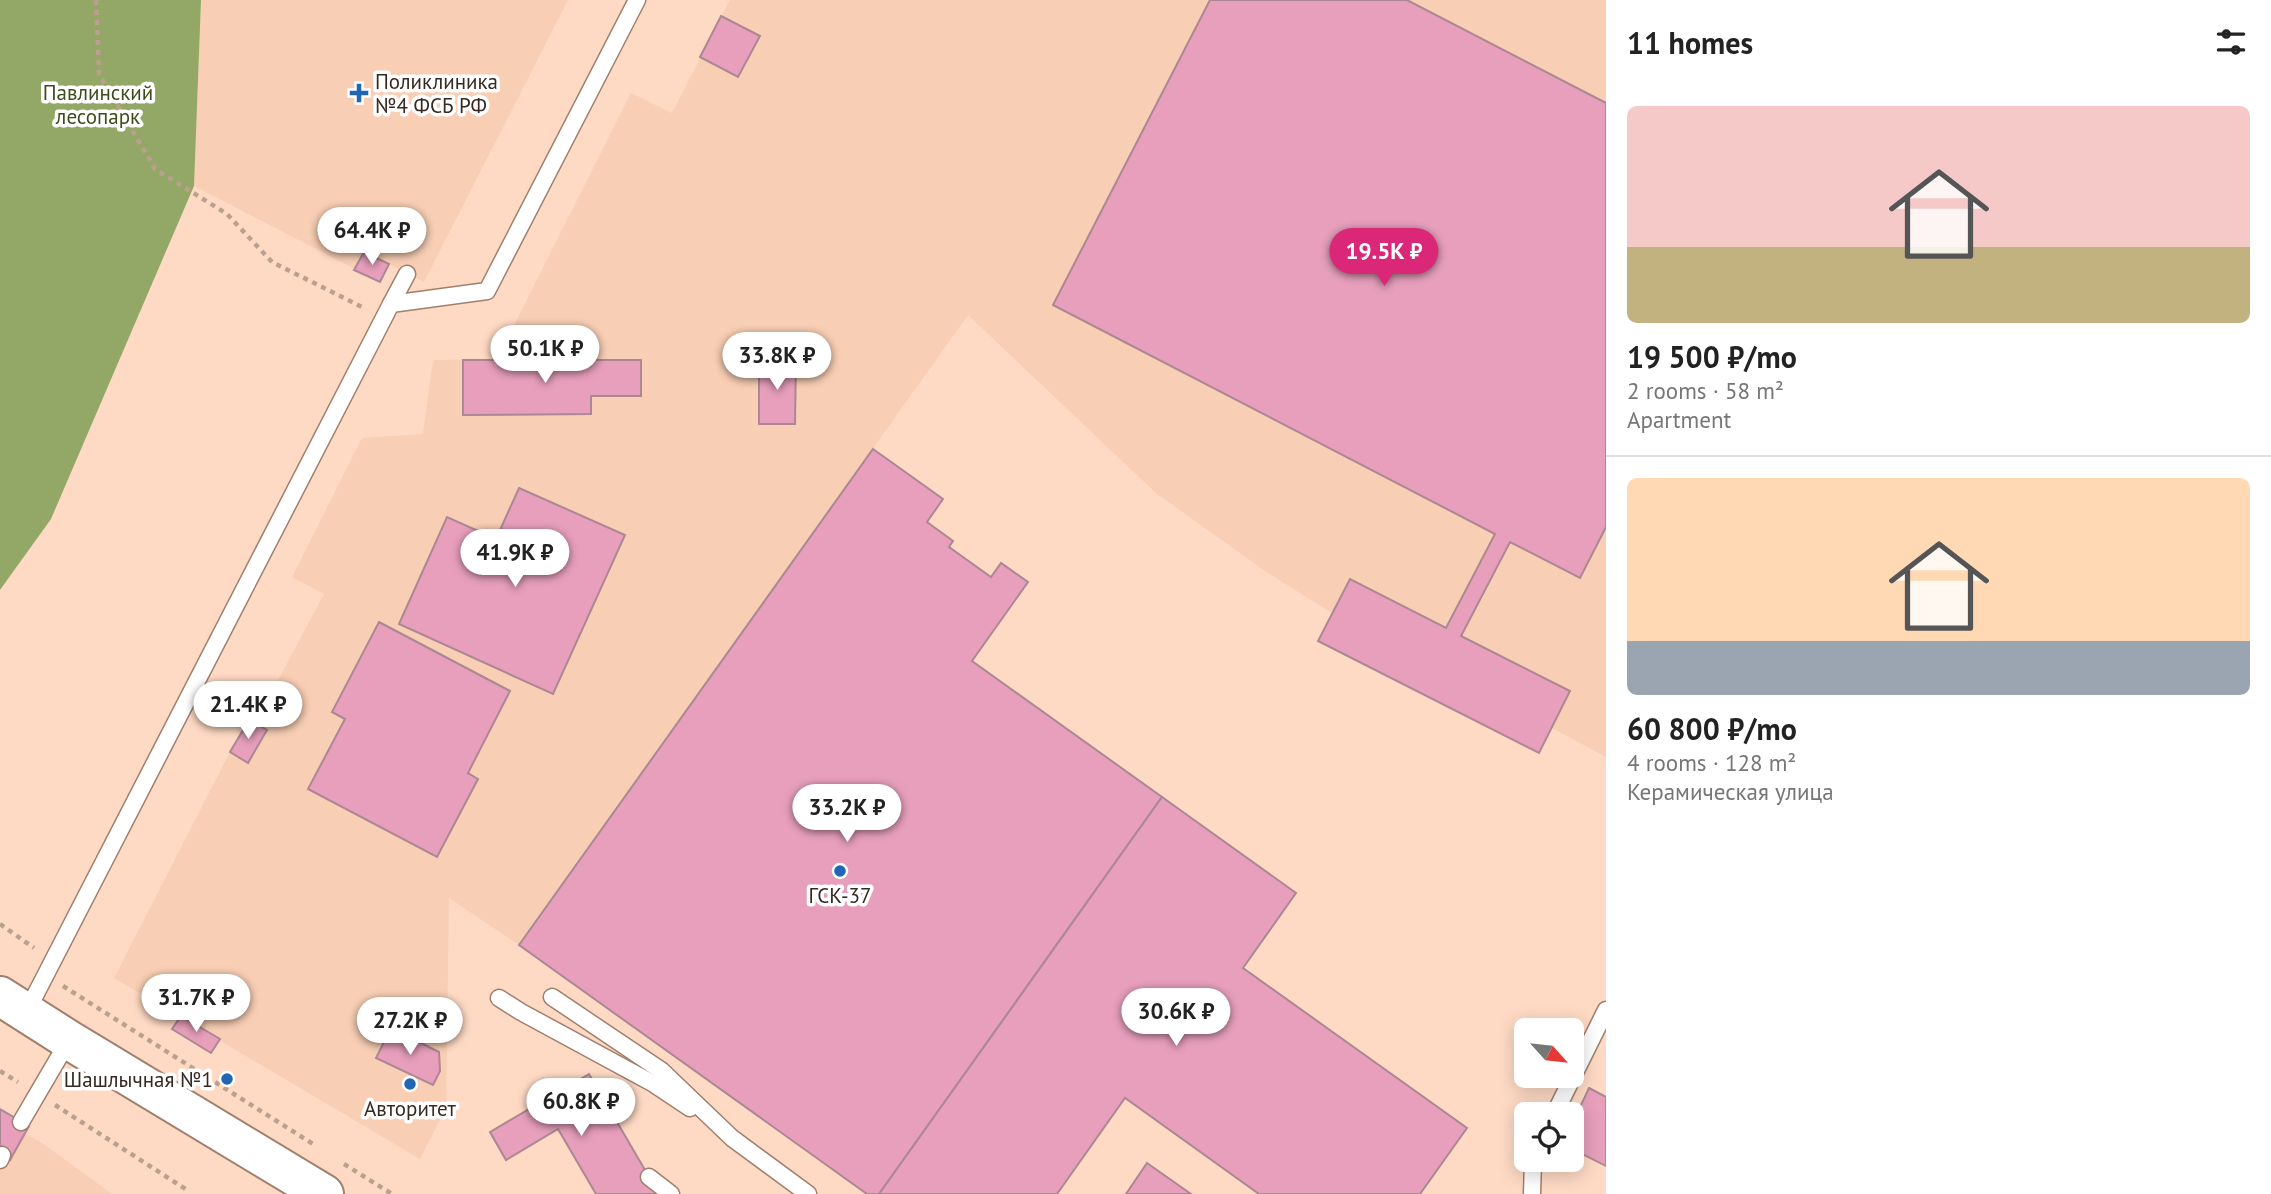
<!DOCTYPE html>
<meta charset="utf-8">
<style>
body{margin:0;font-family:"PT Sans",sans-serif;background:#f6f6f6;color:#222;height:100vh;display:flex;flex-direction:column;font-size:26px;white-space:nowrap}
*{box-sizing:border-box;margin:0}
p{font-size:23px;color:#767676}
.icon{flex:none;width:38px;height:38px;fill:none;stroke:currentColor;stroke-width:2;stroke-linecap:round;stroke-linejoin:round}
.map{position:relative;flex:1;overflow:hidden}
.drawer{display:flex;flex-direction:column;background:#fff;width:665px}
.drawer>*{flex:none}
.needle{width:46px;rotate:117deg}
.controls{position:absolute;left:1514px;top:1018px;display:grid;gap:14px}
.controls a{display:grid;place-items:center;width:70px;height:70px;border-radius:10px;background:#fff;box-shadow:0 4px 18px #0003;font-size:35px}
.price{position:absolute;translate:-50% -60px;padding:0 16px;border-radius:24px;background:#fff;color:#222;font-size:23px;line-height:46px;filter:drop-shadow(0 2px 4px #0008)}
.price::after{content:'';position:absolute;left:50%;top:42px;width:21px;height:16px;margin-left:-10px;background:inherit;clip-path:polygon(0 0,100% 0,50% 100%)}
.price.active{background:#db2777;color:#fff}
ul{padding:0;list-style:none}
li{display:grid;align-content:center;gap:14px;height:371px;padding:0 21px}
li+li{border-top:2px solid #e0e0e0}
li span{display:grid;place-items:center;height:217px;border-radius:10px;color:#555}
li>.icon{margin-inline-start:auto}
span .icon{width:126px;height:126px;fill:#fffc;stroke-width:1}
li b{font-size:30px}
h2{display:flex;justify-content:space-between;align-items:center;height:84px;padding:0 21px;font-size:30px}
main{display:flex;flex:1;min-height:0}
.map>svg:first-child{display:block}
.built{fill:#f8ceb4}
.forest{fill:#93a866}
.building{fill:#e79fbb;stroke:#ac8794;stroke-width:2}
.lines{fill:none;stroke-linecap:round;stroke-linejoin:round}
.service-casing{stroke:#a07f6c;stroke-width:19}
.secondary-casing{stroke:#a07f6c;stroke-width:42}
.path{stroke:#bca08f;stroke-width:4.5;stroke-dasharray:5 5;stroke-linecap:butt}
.service{stroke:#fff;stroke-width:16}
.secondary{stroke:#fff;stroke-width:38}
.poi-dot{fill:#2165b5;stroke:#fff;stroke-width:2.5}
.labels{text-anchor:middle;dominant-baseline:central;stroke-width:7;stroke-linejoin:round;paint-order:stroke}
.poi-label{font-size:21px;fill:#372921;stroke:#fff}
.park-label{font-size:21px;fill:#3e4b1a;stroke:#fff}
</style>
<main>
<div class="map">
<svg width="1606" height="1194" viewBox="0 0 1606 1194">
<rect width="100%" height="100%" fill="#fedac5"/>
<g class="built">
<polygon points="201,0 568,0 424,282 389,264 380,282 194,186"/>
<polygon points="730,0 1606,0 1606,757 1552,728 1539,753 1318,641 1332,613 1268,573 1157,494 968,315 519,945 449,898 446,1108 420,1159 114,978 230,752 249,720 255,723 324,594 292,577 362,438 423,434 433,360 497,359 631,93 672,113"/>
<polygon points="0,1110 29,1126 25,1133 45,1145 112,1194 0,1194"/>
</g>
<polygon class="forest" points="0,0 201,0 194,186 51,519 0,590"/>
<g class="building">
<polygon points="1210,0 1407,0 1606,103 1606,527 1580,578 1510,542 1461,636 1570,691 1539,753 1318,641 1350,579 1446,628 1495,534 1053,305"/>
<polygon points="721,16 760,36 738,77 700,57"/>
<polygon points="364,252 389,264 380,282 354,270"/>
<polygon points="463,360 641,360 641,396 591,396 591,414 463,415"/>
<polygon points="759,360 796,360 795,424 759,424"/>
<polygon points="873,449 943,499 927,522 953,541 949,547 991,577 1001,563 1028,582 972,661 1162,797 879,1194 867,1194 519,945"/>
<polygon points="519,488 625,535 553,694 399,624 447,517 496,539"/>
<polygon points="379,622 510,691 468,773 478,779 437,857 308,789 345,719 332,712"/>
<polygon points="249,720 267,730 248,763 230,752"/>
<polygon points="1162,797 1296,893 1243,968 1467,1128 1420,1194 1259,1194 1125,1098 1057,1194 879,1194"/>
<polygon points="181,1016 220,1039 211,1053 172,1029"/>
<polygon points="391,1028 439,1052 440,1071 433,1085 376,1058"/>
<polygon points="589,1074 659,1194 596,1194 558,1129 506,1160 490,1132"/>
<polygon points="1589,1088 1606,1097 1606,1166 1572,1149 1572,1124"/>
<polygon points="0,1109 29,1126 10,1160 0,1154"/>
<polygon points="1147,1163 1191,1194 1126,1194"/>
</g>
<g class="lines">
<g class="service-casing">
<g id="service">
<polyline points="391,304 407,274"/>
<polyline points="552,997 662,1071 732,1138 808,1194"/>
<polyline points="499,998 521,1012 654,1084 690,1108"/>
<polyline points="26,1013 391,304 487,291 637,0"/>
<polyline points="1554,1115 1606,1010"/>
<polyline points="21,1122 69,1040"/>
<polyline points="0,1160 2,1155"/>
<polyline points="649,1177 671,1194"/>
<polyline points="1532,1194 1533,1160"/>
</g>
</g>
<g class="secondary-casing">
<polyline id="secondary" points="0,996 69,1040 324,1194"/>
</g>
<g class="path">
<polyline points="96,0 99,74 155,169 227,214 272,262 364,308"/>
<polyline points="0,924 34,948"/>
<polyline points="63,986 313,1144"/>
<polyline points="0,1071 18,1082"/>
<polyline points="55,1105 187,1190"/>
<polyline points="344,1164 392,1194"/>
</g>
<use href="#service" class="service"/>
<use href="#secondary" class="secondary"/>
</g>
<g class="poi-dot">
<path d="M355.5 82.5h7v7h7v7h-7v7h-7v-7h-7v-7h7z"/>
<circle cx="840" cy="871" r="7"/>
<circle cx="227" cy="1079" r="7"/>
<circle cx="410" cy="1084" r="7"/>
</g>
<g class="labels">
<g class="poi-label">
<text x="375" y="81" text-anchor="start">Поликлиника<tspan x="375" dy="24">№4 ФСБ РФ</tspan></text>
<text x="840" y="895">ГСК-37</text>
<text x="213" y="1079" text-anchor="end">Шашлычная №1</text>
<text x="410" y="1108">Авторитет</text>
</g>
<g class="park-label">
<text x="98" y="92">Павлинский<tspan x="98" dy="24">лесопарк</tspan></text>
</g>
</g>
</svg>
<div class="controls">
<a><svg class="needle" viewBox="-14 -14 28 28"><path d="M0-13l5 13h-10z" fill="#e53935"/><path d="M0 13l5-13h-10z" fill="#767676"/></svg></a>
<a><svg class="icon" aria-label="locate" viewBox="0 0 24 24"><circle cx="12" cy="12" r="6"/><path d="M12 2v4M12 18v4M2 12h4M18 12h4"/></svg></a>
</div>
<b class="price" style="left:372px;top:267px">64.4K ₽</b>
<b class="price active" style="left:1384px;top:288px">19.5K ₽</b>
<b class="price" style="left:545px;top:385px">50.1K ₽</b>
<b class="price" style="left:777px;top:392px">33.8K ₽</b>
<b class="price" style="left:515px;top:589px">41.9K ₽</b>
<b class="price" style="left:248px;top:741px">21.4K ₽</b>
<b class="price" style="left:847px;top:844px">33.2K ₽</b>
<b class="price" style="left:196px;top:1034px">31.7K ₽</b>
<b class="price" style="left:1176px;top:1048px">30.6K ₽</b>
<b class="price" style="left:410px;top:1057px">27.2K ₽</b>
<b class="price" style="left:581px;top:1138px">60.8K ₽</b>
</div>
<section class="drawer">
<h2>11 homes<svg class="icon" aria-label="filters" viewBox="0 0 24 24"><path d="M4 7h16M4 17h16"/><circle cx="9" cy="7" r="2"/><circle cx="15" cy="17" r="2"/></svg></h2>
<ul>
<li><span style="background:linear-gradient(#f6c9c9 65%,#c2b280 0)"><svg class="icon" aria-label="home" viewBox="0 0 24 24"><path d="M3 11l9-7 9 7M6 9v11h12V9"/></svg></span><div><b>19 500 ₽/mo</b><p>2 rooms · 58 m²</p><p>Apartment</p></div></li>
<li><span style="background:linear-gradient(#ffd9b3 75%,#9aa5b1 0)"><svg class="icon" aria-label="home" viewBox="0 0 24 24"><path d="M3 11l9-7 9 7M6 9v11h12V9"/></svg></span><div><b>60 800 ₽/mo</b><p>4 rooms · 128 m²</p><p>Керамическая улица</p></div></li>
</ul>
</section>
</main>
